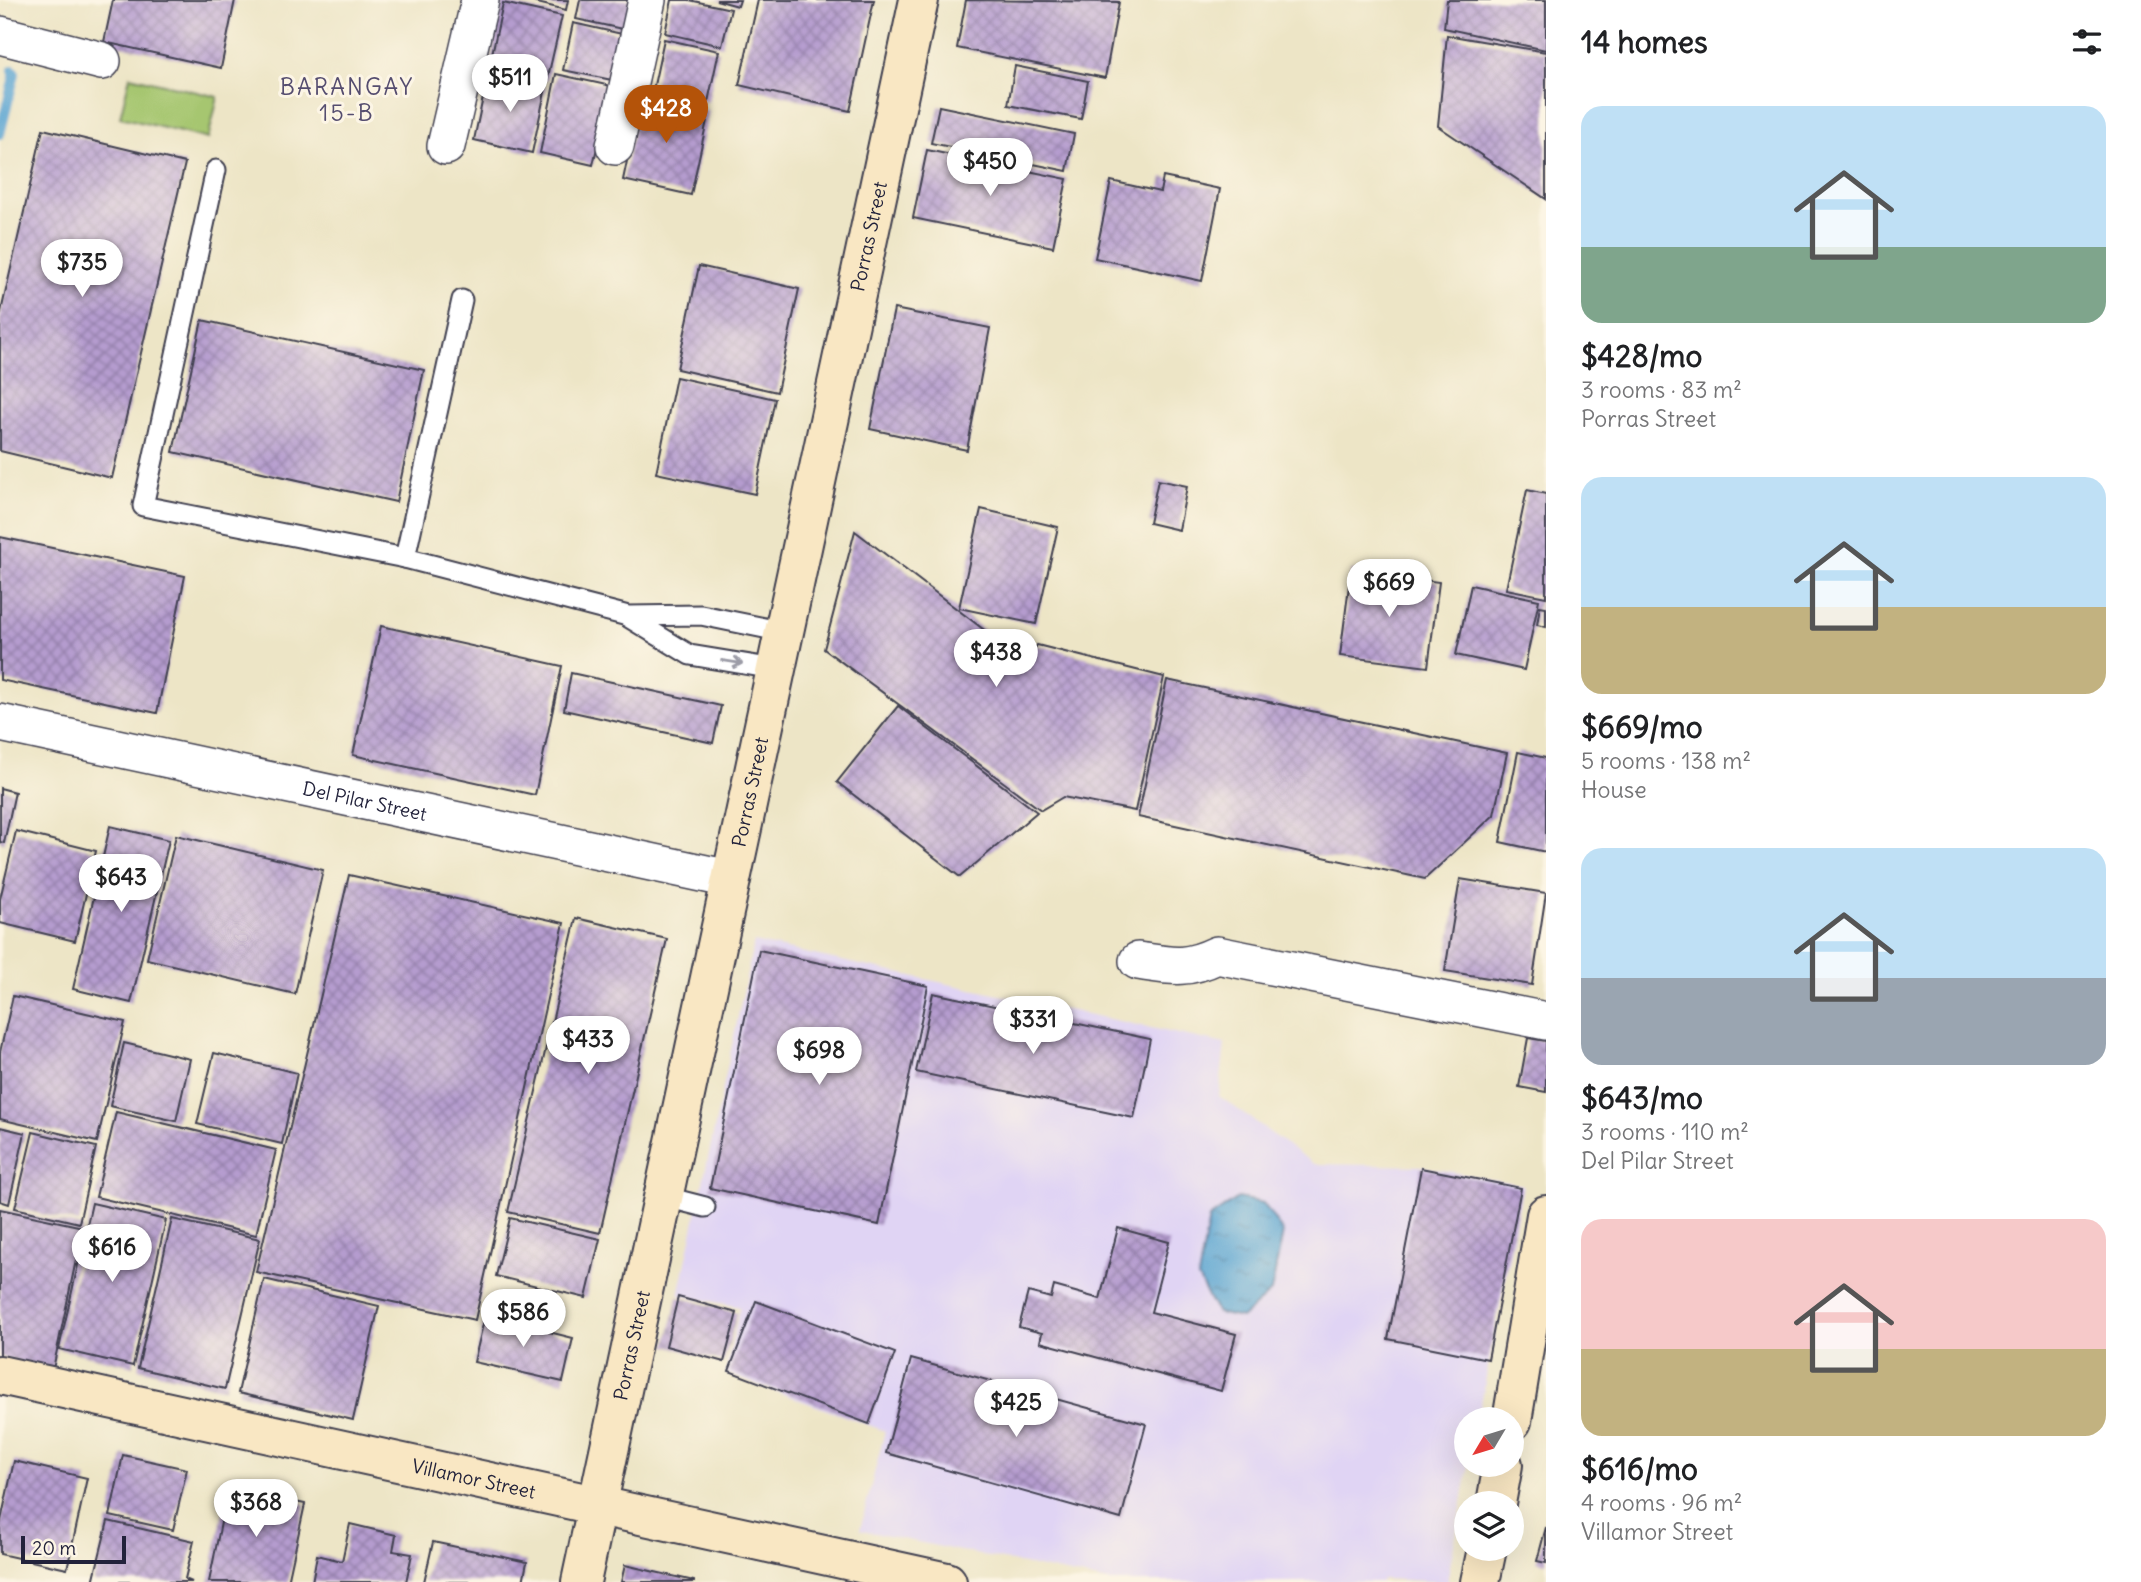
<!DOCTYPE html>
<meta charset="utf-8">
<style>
body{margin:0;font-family:Delius,sans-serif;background:#f2f2f2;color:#202124;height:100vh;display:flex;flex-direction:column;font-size:26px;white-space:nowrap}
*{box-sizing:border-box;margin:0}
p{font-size:23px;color:#757577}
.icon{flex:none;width:38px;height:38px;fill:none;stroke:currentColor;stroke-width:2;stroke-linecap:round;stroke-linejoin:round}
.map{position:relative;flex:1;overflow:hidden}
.details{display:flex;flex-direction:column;background:#fff;width:595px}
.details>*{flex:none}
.needle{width:46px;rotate:232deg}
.buttons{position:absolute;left:1454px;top:1407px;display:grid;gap:14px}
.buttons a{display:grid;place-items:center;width:70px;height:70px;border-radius:50%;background:#fff;box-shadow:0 7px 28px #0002;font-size:35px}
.scale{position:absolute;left:21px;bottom:18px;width:105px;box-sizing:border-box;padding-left:7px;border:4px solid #22223b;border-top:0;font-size:19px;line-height:24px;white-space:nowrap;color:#22223b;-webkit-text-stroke:5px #fcf5e5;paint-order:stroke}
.price{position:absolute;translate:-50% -60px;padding:0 16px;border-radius:24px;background:#fff;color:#222;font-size:23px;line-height:46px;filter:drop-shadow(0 2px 4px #0008)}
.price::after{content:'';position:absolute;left:50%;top:42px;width:21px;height:16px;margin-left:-10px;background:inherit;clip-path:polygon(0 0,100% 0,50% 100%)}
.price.on{background:#b45309;color:#fff}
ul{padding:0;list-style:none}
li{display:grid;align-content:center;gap:14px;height:371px;padding:0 35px}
li span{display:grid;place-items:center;height:217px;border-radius:21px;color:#555}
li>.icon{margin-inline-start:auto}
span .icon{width:126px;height:126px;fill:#fffc;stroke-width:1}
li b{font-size:30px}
h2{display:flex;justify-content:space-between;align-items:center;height:84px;padding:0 35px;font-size:30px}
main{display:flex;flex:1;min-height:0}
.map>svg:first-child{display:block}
.built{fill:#e0d4f4}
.garden{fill:#a6c66f;stroke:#647455;stroke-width:2}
.water{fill:url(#water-ripples);stroke:#3e6386;stroke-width:2}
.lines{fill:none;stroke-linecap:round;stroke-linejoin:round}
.stream{stroke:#5aa4d2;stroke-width:10}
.building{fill:url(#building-cross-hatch)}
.lane-casing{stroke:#403f50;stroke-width:23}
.street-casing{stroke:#403f50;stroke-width:40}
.secondary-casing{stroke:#403f50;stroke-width:42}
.lane{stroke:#fff;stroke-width:19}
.street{stroke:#fff;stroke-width:37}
.secondary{stroke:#f9e7c3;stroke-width:38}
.oneway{stroke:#9c9ca7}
.labels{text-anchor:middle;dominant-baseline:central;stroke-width:6;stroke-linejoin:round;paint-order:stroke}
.street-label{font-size:19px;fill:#22223b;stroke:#fcf5e5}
.quarter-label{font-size:23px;letter-spacing:2px;fill:#554d6f;stroke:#fcf5e5}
</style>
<main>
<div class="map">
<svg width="1546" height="1582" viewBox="0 0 1546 1582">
<defs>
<pattern id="water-ripples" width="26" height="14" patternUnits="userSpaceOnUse" patternTransform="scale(1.75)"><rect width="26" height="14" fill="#5aa4d2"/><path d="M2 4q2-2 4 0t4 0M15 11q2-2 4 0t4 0" fill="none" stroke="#4a85ac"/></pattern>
<pattern id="building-cross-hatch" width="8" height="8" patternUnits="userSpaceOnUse" patternTransform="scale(1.75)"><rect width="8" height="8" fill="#b59ccf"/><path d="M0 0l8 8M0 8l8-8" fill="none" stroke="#937fa9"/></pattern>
</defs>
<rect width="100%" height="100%" fill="#fcf5e5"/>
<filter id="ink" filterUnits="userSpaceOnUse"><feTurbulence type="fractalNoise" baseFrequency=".0143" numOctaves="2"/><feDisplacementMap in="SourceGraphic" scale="14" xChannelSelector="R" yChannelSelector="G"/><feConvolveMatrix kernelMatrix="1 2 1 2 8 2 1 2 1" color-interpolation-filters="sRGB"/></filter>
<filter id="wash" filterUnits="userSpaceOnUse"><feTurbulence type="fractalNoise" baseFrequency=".00686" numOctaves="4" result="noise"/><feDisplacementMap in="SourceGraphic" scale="28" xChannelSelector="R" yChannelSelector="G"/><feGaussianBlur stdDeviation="1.57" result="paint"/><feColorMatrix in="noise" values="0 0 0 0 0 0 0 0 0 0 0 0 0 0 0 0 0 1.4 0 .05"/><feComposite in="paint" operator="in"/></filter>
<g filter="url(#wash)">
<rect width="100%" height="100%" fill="#ede5c6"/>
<polygon class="built" points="754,942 1225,1044 1219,1096 1314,1164 1420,1166 1523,1185 1478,1419 1466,1419 1466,1465 1469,1465 1447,1582 1382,1579 1381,1582 1109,1582 860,1530 885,1431 725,1373 740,1307 679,1295"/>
<polygon class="garden" points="130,76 218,97 208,139 120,117"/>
<polygon class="water" points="1238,1198 1263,1203 1283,1232 1271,1292 1241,1318 1217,1313 1198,1278 1209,1218"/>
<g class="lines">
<polyline class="stream" points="0,134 15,73 13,70"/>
</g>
<g id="blocks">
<g class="building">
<polygon points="113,0 235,0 221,68 104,42"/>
<polygon points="525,0 568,0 566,10"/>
<polygon points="580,0 633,0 627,30 576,19"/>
<polygon points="672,0 689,0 731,9 722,46 665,33"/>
<polygon points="716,0 740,0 738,6"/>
<polygon points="758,0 874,0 850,111 739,85"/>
<polygon points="966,0 1119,2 1105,78 957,48"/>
<polygon points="1447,0 1546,0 1546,50 1444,28"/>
<polygon points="503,3 562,16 547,81 489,68"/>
<polygon points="573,23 622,34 612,80 563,70"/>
<polygon points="1447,35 1546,52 1546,199 1438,126"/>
<polygon points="664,39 719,51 708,102 653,90"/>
<polygon points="1015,66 1088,81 1081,119 1008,105"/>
<polygon points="488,74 546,87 532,153 474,140"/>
<polygon points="556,74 611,86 593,165 540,153"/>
<polygon points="641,95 709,111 691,195 623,180"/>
<polygon points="939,106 1074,134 1067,171 931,143"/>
<polygon points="43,129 185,163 112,478 0,451 0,316"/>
<polygon points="927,150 1067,179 1053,247 913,218"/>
<polygon points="1163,177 1220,189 1202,281 1095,258 1111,181 1160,192"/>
<polygon points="699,266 799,289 777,392 677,369"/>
<polygon points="894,309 990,328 967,450 870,429"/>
<polygon points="202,320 424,370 396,502 173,452"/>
<polygon points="676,377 775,399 755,494 656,473"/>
<polygon points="1158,480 1187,486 1179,530 1149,523"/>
<polygon points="1527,490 1546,494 1546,597 1506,589"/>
<polygon points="981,509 1058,527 1036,624 959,608"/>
<polygon points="855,531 1026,662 1037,645 1164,677 1135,811 1063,797 1041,810 824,649"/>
<polygon points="0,537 185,576 157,713 0,680"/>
<polygon points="1351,570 1439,582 1428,667 1340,656"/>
<polygon points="1471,585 1539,600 1524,670 1456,655"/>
<polygon points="1540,606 1546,607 1546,627 1537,625"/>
<polygon points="381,626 562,666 535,795 353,755"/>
<polygon points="571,673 721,706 713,743 564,710"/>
<polygon points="1167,680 1507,753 1494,815 1425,879 1138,817"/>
<polygon points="898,706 1037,812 960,877 837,782"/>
<polygon points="1518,752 1546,758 1546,852 1500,842"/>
<polygon points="0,788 15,792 4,843 0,842"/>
<polygon points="110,826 169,840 131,1003 73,989"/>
<polygon points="16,831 96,851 75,941 0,923 0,899"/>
<polygon points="176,835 323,870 295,994 147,959"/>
<polygon points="349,875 564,923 475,1320 256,1272"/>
<polygon points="1460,879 1546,893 1532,985 1445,971"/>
<polygon points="576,918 667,939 600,1233 508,1212"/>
<polygon points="759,950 928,986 879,1225 710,1188"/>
<polygon points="933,993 1150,1039 1134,1118 916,1072"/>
<polygon points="13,996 125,1022 97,1142 0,1119 0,1052"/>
<polygon points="1528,1038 1546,1041 1546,1092 1519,1087"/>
<polygon points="124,1043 190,1059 176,1121 110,1106"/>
<polygon points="214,1053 297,1073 282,1144 197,1124"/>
<polygon points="116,1112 276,1150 256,1235 96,1197"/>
<polygon points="0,1127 25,1133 9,1204 0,1201"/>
<polygon points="33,1132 96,1147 79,1223 15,1208"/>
<polygon points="1421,1168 1521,1188 1488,1359 1388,1339"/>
<polygon points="92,1203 166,1220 133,1366 59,1349"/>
<polygon points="0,1209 83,1227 53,1369 0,1357"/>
<polygon points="510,1218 600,1239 586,1298 496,1276"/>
<polygon points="172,1219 260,1239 225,1389 138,1368"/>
<polygon points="1118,1228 1169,1242 1151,1312 1236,1334 1221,1391 1040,1342 1042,1333 1019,1327 1028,1292 1051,1298 1054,1286 1100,1299"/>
<polygon points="264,1279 379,1306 353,1420 238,1393"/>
<polygon points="678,1297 737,1313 724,1362 666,1346"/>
<polygon points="756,1301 895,1353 869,1424 729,1371"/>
<polygon points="485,1316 573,1338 563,1382 474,1362"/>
<polygon points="911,1359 1146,1424 1121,1519 886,1453"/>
<polygon points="123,1455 187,1469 173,1530 110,1516"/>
<polygon points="14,1461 87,1478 67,1569 0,1554 0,1525"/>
<polygon points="228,1488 305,1504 288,1582 209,1582"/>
<polygon points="108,1521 194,1541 185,1579 192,1582 93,1582"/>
<polygon points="350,1524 396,1535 393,1551 412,1554 406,1582 312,1582 317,1555 342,1561"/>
<polygon points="1546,1527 1546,1563 1537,1561"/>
<polygon points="433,1542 527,1562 523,1582 424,1582"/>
<polygon points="625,1565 694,1581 694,1582 621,1582"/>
</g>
</g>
</g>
<g filter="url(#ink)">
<use href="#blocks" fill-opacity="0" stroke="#403f50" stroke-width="2"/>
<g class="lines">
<g class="lane-casing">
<g id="lane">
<polyline points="216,170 143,506 405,558 628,616 701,615 784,632"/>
<polyline points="405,558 462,300"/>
<polyline points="628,617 690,655 775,669"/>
<polyline points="662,1196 705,1207"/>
</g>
</g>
<g class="street-casing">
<g id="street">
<polyline points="0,35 102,61"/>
<polyline points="446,146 480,0"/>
<polyline points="615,146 647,0"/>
<path id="s1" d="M0,723L730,879"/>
<path d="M1138,961C1171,966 1186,970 1217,955L1546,1021"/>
</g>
</g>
<g class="secondary-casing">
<g id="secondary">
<path id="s2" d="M0,1375L947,1582"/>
<polyline points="1512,1421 1546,1215"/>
<polyline points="1496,1503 1503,1465"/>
<path id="s3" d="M581,1582L919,0"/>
<polyline points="1480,1582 1487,1549"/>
</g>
</g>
<use href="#lane" class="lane"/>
<use href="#street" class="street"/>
<use href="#secondary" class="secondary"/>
</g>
<defs><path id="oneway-shaft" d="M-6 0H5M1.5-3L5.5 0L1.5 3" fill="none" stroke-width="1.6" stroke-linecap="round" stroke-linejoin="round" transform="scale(1.75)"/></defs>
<use class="oneway" href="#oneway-shaft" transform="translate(732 662) rotate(9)"/>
</g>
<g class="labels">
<g class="street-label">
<text stroke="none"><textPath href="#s3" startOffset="1376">Porras Street</textPath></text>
<text stroke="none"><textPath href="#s3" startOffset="808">Porras Street</textPath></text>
<text stroke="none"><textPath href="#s1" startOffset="373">Del Pilar Street</textPath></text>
<text stroke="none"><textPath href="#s3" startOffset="242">Porras Street</textPath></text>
<text stroke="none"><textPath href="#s2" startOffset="485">Villamor Street</textPath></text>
</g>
<g class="quarter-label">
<text x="347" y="86">BARANGAY<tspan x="347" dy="26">15-B</tspan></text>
</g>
</g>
</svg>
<div class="buttons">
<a><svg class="needle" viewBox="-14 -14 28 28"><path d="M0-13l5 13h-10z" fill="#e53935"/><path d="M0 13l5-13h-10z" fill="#757577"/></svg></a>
<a><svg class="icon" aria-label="layers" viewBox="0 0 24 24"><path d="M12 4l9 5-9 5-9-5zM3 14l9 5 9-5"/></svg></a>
</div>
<div class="scale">20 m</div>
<b class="price" style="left:510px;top:114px">$511</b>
<b class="price on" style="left:666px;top:145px">$428</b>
<b class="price" style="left:990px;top:198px">$450</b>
<b class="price" style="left:82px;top:299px">$735</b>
<b class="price" style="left:1389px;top:619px">$669</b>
<b class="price" style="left:996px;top:689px">$438</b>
<b class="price" style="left:121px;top:914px">$643</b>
<b class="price" style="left:1033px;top:1056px">$331</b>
<b class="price" style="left:588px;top:1076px">$433</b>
<b class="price" style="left:819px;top:1087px">$698</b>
<b class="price" style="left:112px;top:1284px">$616</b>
<b class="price" style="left:523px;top:1349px">$586</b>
<b class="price" style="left:1016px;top:1439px">$425</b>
<b class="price" style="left:256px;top:1539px">$368</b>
</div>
<section class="details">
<h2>14 homes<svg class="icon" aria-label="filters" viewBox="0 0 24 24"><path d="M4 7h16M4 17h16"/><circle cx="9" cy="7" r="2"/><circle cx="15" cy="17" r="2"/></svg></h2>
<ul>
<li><span style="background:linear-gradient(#bfe0f5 65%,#7fa58c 0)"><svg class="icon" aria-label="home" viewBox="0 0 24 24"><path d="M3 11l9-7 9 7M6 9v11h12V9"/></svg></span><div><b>$428/mo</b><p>3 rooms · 83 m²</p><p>Porras Street</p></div></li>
<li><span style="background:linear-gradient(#bfe0f5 60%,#c2b280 0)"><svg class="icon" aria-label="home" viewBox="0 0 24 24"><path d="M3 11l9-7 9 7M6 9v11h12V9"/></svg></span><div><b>$669/mo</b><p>5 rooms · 138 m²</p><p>House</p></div></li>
<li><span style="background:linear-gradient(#bfe0f5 60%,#9aa5b1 0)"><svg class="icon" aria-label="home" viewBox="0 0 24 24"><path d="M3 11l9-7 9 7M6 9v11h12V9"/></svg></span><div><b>$643/mo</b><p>3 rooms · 110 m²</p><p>Del Pilar Street</p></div></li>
<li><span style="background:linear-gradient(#f6c9c9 60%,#c2b280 0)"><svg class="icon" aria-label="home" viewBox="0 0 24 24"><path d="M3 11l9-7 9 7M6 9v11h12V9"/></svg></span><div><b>$616/mo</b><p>4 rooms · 96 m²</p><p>Villamor Street</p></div></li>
</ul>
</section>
</main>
